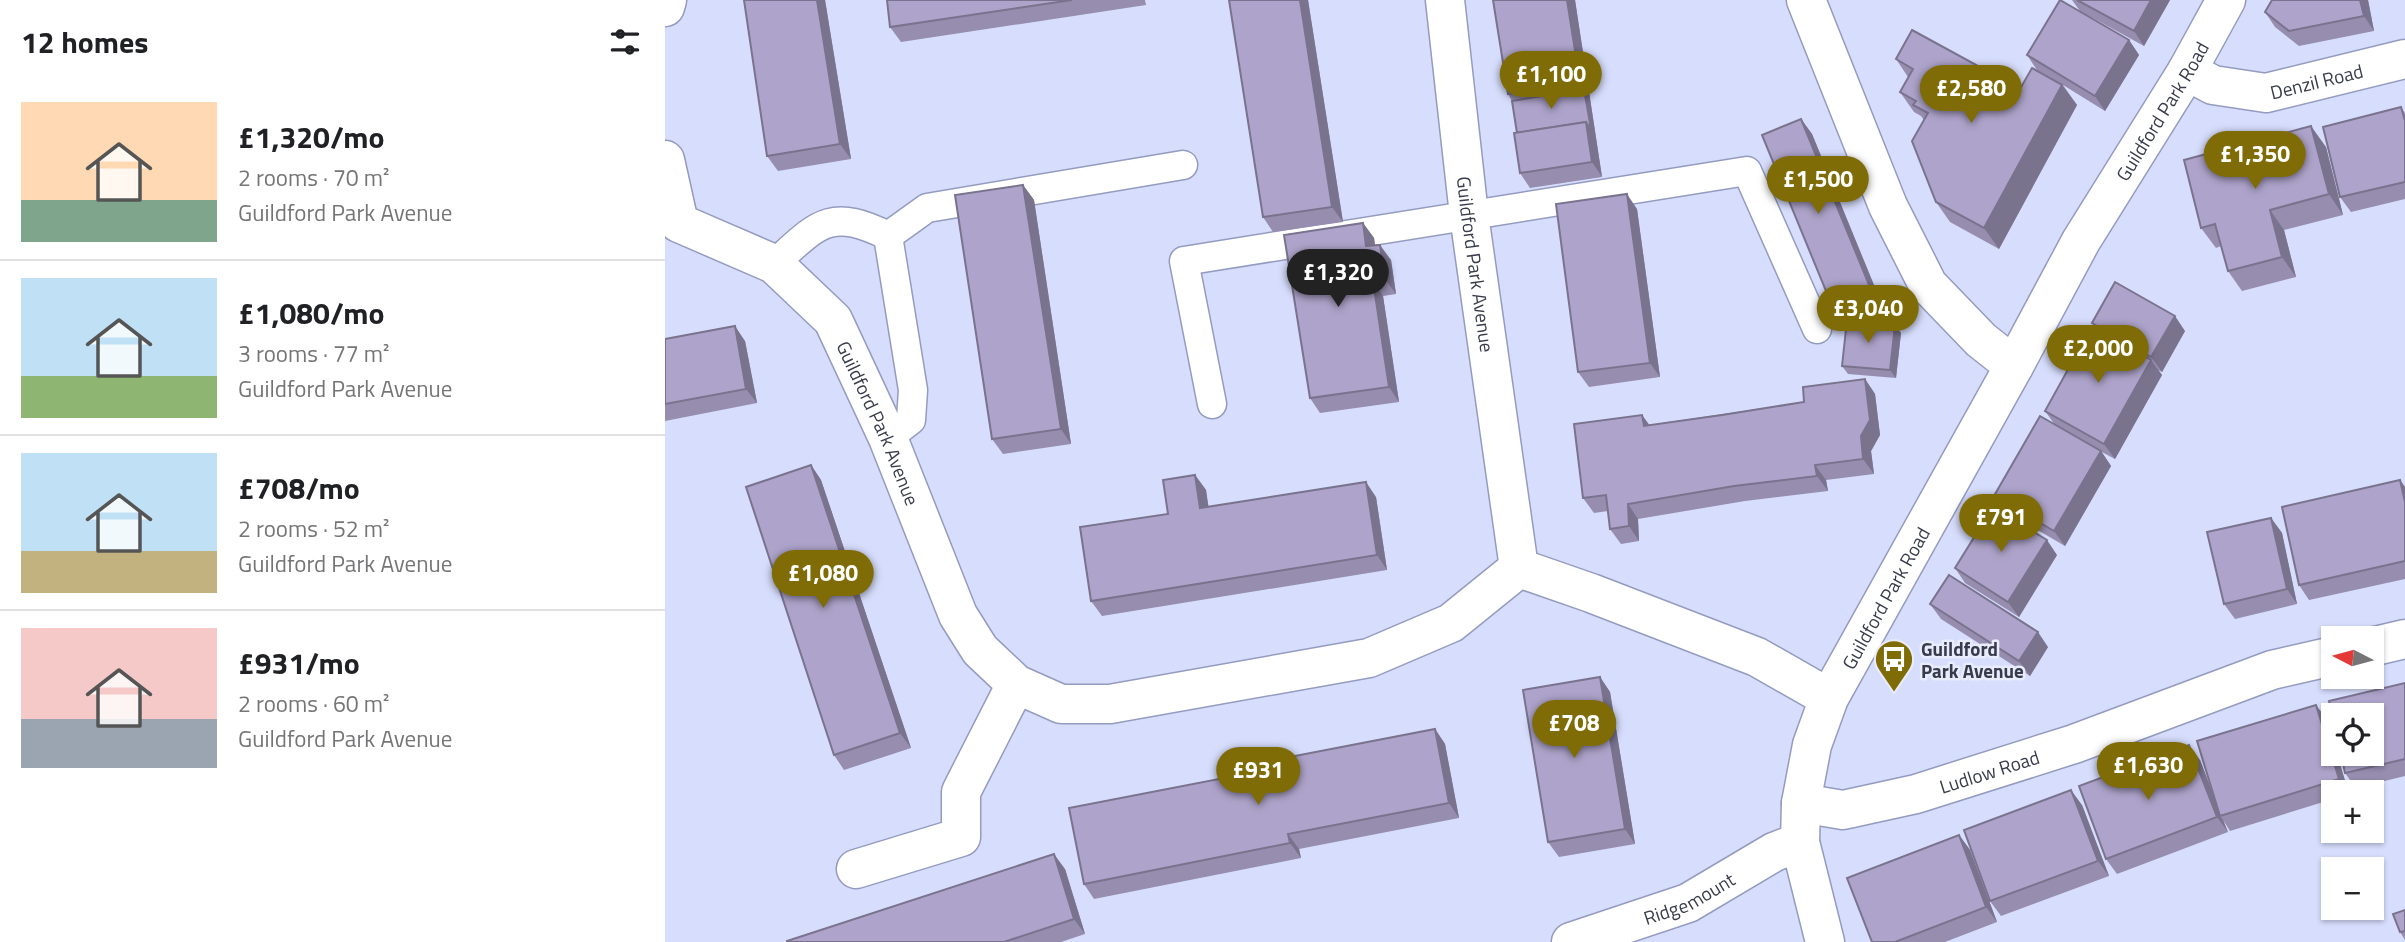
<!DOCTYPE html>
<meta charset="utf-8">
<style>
body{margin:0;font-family:"Titillium Web",sans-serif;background:#f2f2f2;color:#202124;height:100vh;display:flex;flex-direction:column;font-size:26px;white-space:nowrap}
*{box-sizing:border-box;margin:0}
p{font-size:23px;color:#757577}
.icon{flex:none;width:38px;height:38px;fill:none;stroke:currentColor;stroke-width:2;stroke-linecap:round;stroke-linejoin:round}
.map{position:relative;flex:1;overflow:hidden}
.drawer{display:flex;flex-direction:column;background:#fff;width:665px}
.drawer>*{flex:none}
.needle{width:46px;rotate:276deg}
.tools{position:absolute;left:1656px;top:626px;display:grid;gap:14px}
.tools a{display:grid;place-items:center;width:63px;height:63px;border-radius:0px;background:#fff;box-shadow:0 2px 5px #0004;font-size:35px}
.price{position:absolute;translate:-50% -60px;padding:0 16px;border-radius:24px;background:#7f6c06;color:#fff;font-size:23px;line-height:46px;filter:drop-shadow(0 2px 4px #0008)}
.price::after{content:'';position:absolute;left:50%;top:42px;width:21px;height:16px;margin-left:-10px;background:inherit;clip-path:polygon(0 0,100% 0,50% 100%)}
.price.current{background:#222;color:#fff}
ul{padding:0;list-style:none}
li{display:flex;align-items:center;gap:21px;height:175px;padding:0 21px}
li+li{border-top:2px solid #e0e0e0}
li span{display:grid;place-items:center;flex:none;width:196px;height:140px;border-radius:0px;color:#555}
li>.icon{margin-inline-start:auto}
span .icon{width:84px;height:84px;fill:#fffc;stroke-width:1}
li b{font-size:30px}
h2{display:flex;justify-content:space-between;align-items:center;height:84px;padding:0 21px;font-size:30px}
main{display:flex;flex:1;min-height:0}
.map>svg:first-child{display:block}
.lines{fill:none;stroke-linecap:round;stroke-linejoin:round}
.service-casing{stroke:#949bc0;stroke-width:31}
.minor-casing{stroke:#949bc0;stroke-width:41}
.tertiary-casing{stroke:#949bc0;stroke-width:41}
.service{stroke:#fff;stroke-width:28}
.minor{stroke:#fff;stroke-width:38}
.tertiary{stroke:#fff;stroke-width:38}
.wall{fill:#968daf}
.shaded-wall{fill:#7a738e}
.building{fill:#aea4cb;stroke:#7a738e;stroke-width:2}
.labels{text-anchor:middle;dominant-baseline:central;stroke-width:5;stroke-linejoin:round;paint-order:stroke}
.street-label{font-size:19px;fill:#383b4b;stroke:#e8ecfc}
.poi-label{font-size:19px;font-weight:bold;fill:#383b4b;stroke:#e8ecfc;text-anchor:start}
</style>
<main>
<section class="drawer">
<h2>12 homes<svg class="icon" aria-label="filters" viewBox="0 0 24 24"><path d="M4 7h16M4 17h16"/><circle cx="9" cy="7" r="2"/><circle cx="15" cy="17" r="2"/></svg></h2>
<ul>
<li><span style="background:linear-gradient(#ffd9b3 70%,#7fa58c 0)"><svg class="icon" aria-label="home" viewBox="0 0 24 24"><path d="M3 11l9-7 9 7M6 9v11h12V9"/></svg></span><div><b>£1,320/mo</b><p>2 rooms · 70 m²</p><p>Guildford Park Avenue</p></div></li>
<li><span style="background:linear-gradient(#bfe0f5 70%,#8fb573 0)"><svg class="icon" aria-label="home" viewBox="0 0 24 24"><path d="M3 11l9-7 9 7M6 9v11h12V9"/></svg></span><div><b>£1,080/mo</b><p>3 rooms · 77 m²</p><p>Guildford Park Avenue</p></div></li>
<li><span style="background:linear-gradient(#bfe0f5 70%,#c2b280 0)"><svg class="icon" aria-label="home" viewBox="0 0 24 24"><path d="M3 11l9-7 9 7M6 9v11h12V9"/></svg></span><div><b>£708/mo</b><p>2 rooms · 52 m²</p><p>Guildford Park Avenue</p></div></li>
<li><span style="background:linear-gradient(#f6c9c9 65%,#9aa5b1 0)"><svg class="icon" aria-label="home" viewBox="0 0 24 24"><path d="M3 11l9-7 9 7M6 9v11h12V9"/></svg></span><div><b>£931/mo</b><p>2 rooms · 60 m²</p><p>Guildford Park Avenue</p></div></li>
</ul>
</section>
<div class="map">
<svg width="1740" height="942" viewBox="0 0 1740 942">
<rect width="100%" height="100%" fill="#d7defd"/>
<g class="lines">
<g class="service-casing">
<g id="service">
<polyline points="223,236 262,208 518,165"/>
<path d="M109,264C153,224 165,207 223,236L248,390L246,420L223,438"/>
<polyline points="547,404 519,261 1082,171 1152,329"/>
</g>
</g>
<g class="minor-casing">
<g id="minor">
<path id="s1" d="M780,0L804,215L854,568"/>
<polyline points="1141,0 1223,206 1263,285 1316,340 1349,366"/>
<polyline points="0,7 2,0"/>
<path id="s2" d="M1522,71L1548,85L1601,93L1740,59"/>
<path id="s3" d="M0,160L14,223L109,264L168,320L223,438L293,615L315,650L351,684L396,704H445L704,658L786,623L854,568"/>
<polyline points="854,568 926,593 1092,657 1164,698"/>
<polyline points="1706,647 1740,639"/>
<path id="s4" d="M1136,803L1178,810L1251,794L1409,744L1607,670L1668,656"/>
<polyline points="191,869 296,837 296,792 351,684"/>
<path id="s5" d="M906,942L1023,903L1109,852L1135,842"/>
</g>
</g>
<g class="tertiary-casing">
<g id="tertiary">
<path id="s6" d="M1160,942L1135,842L1136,803L1147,745L1164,698L1349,366L1416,241L1522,71L1561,0"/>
</g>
</g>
<use href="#service" class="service"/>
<use href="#minor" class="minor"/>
<use href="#tertiary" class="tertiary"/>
</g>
<g class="wall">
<polygon points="79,0 160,0 186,159 113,171 102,156"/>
<polygon points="222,0 480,0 481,5 236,42 225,27"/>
<polygon points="564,0 643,0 678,222 608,232 598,217"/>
<polygon points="828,0 910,0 937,177 865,188 855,173 852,133 847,101 843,94"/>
<polygon points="1407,0 1505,0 1479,46 1417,12 1464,40 1474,55 1440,111 1398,85 1412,105 1334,249 1285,222 1271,202 1259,120 1256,116 1249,112 1235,92 1243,77 1231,59 1355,89 1388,79 1372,70 1362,55 1415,11"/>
<polygon points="1703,0 1709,31 1634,46 1610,27 1600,12"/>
<polygon points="1740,105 1740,199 1686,212 1675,197 1736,107 1740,113"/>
<polygon points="1136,119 1147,134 1220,312 1196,322 1236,333 1231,378 1183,374 1177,366 1181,328 1170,313"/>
<polygon points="1661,147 1678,215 1619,230 1631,277 1577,291 1563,271 1556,246 1551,248 1536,228"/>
<polygon points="358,185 369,200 406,444 338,454 327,439"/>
<polygon points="972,209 995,377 924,387 913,372"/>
<polygon points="698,223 709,238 710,245 726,260 731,294 718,296 734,402 655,413 645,398"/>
<polygon points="1427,323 1520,331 1497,372 1493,370 1497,375 1450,459 1431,449 1436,451 1446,466 1400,546 1340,511 1329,496 1390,425 1380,411 1431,329"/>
<polygon points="0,339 80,341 92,403 0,421"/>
<polygon points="1200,379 1210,394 1215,435 1206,451 1209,474 1161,480 1163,491 1080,501 973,519 974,541 956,544 945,529 943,511 929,513 918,498 977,415 984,425 1139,402"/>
<polygon points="146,465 156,480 246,748 179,770 169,755"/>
<polygon points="530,475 541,490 543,507 711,497 722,570 437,616 426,601 503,514"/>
<polygon points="1735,480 1740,487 1740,579 1644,600 1634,585"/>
<polygon points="1606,518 1617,533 1632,604 1570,619 1559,604"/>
<polygon points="1392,555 1354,617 1300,583 1290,568"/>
<polygon points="1265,604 1383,647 1365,676 1276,619"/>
<polygon points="935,677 945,692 970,844 894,857 883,842"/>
<polygon points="1740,683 1740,776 1691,788 1680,773"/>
<polygon points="1651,705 1662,720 1668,740 1668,754 1684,793 1668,793 1668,799 1565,831 1558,820 1563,832 1452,874 1441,859 1535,760 1550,798"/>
<polygon points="770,729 780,744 794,818 634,849 636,858 429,899 419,884 611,768"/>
<polygon points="1417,805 1444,876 1336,916 1325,901"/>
<polygon points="1294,835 1305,850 1332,922 1280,942 1207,942"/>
<polygon points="400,869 420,934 396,942 122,942"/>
<polygon points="1740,910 1740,940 1735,932"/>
</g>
<g class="shaded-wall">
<polygon points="152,0 160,0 186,159 175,144"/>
<polygon points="635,0 643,0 678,222 667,207"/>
<polygon points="902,0 910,0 937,177 927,162 921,122 919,89 915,82"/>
<polygon points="1486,0 1505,0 1479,46 1469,31"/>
<polygon points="1695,0 1703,0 1709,31 1699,16"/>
<polygon points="1464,40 1474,55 1440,111 1430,96"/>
<polygon points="1397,85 1412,105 1334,249 1319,228"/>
<polygon points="1136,119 1147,134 1220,312 1209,297"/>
<polygon points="1646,126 1661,147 1678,215 1664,194"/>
<polygon points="358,185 369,200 406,444 396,429"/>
<polygon points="962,194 972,209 995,377 985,363"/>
<polygon points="1605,210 1619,230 1631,277 1617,257"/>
<polygon points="698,223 709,238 712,261 701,246"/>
<polygon points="715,245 726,260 731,294 720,279"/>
<polygon points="708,281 718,296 734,402 724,387"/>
<polygon points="1510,316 1520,331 1497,372 1486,357"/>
<polygon points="1230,325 1236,333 1231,378 1225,370"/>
<polygon points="70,326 80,341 92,403 81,389"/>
<polygon points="1486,360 1497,375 1450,459 1439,444"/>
<polygon points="1200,379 1210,394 1215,435 1206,451 1209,474 1198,459 1196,436"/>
<polygon points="977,415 988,430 979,426"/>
<polygon points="1436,451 1446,466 1400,546 1389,531"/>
<polygon points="146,465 156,480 246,748 235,733"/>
<polygon points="1150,465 1161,480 1163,491 1152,476"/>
<polygon points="530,475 541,490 546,523 535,508"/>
<polygon points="1735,480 1740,487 1740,502"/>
<polygon points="701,482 711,497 722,570 712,555"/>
<polygon points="963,504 973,519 974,541 964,526"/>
<polygon points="1606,518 1617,533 1632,604 1622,589"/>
<polygon points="1382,540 1392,555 1354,617 1343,602"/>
<polygon points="1373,632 1383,647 1365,676 1354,661"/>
<polygon points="935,677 945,692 970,844 960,829"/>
<polygon points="1651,705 1662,720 1668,740 1668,754 1672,754 1684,793 1674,779"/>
<polygon points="770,729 780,744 794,818 784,803"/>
<polygon points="1524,745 1535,760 1556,815 1555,816 1558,820 1563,832 1552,817"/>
<polygon points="1406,790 1417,805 1444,876 1433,861"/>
<polygon points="623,834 634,849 636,858 625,843"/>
<polygon points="1294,835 1305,850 1332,922 1321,907"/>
<polygon points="389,854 400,869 420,934 409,919"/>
</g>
<g class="building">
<polygon points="79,0 152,0 175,144 102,156"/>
<polygon points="222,0 407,0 225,27"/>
<polygon points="564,0 635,0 667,207 598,217"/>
<polygon points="828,0 902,0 915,82 843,94"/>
<polygon points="1395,0 1464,40 1430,96 1362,55"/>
<polygon points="1412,0 1486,0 1469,31"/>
<polygon points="1607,0 1695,0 1699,16 1624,31 1600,12"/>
<polygon points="1247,30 1355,89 1367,68 1397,85 1319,228 1271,202 1247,141 1263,113 1248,105 1251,101 1235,92 1248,69 1231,59"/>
<polygon points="919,89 926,129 921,122 852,133 847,101"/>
<polygon points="1736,107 1740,121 1740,182 1675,197 1658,127"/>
<polygon points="1136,119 1209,297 1170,313 1097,135"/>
<polygon points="921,122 927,162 855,173 849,133"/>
<polygon points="1646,126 1664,194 1605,210 1617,257 1563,271 1550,224 1536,228 1519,160"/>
<polygon points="358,185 396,429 327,439 290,195"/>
<polygon points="962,194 985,363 913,372 891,204"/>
<polygon points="698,223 701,246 715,245 720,279 708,281 724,387 645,398 619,235"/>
<polygon points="1450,282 1510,316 1486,357 1427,323"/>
<polygon points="1182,320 1230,325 1225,370 1177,366"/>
<polygon points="70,326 81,389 0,404 0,339"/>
<polygon points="1427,326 1486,360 1439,444 1380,411"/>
<polygon points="1200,379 1205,420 1196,436 1198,459 1150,465 1152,476 1069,486 963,504 964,526 945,529 941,495 918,498 909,424 977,415 979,426 1057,415 1139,402 1138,387"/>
<polygon points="1375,416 1436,451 1389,531 1329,496"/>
<polygon points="146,465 235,733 169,755 81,487"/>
<polygon points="530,475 535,508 701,482 712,555 426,601 415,527 503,514 498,480"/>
<polygon points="1735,480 1740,502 1740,561 1634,585 1617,507"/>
<polygon points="1328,507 1382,540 1343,602 1290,568"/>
<polygon points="1606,518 1622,589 1559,604 1542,532"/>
<polygon points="1284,575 1373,632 1354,661 1265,604"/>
<polygon points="935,677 960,829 883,842 858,690"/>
<polygon points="1740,683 1740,759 1680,773 1676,754 1706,754 1706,716 1668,716 1668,718 1664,701"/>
<polygon points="1651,705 1674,779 1555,816 1532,741"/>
<polygon points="770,729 784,803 623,834 625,843 419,884 404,808 611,768 609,760"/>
<polygon points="1524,745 1552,817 1441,859 1414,786"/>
<polygon points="1406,790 1433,861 1325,901 1299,830"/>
<polygon points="1294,835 1321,907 1230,942 1207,942 1182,878"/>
<polygon points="389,854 409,919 339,942 122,942 122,941"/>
<polygon points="1740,910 1740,931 1735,932 1728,914"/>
</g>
<defs>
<g id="bus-pin" transform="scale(2.0125)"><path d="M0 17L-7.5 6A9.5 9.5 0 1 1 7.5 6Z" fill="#7f6c06" stroke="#e8ecfc"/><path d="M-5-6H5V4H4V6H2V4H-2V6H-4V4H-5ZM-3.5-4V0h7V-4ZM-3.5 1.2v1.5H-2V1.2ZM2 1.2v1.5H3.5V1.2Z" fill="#fff"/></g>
</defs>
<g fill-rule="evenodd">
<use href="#bus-pin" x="1229" y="659"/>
</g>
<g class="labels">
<g class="street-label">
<text stroke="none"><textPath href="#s2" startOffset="135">Denzil Road</textPath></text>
<text stroke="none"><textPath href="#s6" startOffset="926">Guildford Park Road</textPath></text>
<text stroke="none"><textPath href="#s1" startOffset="266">Guildford Park Avenue</textPath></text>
<text stroke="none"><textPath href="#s3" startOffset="362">Guildford Park Avenue</textPath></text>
<text stroke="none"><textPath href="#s6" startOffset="366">Guildford Park Road</textPath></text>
<text stroke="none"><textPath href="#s4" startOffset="194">Ludlow Road</textPath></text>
<text stroke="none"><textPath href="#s5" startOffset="126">Ridgemount</textPath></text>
</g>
<g class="poi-label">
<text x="1256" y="648">Guildford<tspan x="1256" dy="22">Park Avenue</tspan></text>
</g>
</g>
</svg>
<div class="tools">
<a><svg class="needle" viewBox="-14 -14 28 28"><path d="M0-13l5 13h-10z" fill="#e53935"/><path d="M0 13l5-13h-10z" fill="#757577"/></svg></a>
<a><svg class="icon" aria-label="locate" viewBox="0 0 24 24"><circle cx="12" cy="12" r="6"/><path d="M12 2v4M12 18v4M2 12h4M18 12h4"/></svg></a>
<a>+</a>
<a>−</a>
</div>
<b class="price" style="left:886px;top:111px">£1,100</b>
<b class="price" style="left:1306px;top:125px">£2,580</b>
<b class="price" style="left:1590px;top:191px">£1,350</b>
<b class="price" style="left:1153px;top:216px">£1,500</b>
<b class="price current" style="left:673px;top:309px">£1,320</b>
<b class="price" style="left:1203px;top:345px">£3,040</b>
<b class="price" style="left:1433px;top:385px">£2,000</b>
<b class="price" style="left:1336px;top:554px">£791</b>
<b class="price" style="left:158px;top:610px">£1,080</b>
<b class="price" style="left:909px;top:760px">£708</b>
<b class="price" style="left:1483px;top:802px">£1,630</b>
<b class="price" style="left:593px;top:807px">£931</b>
</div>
</main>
